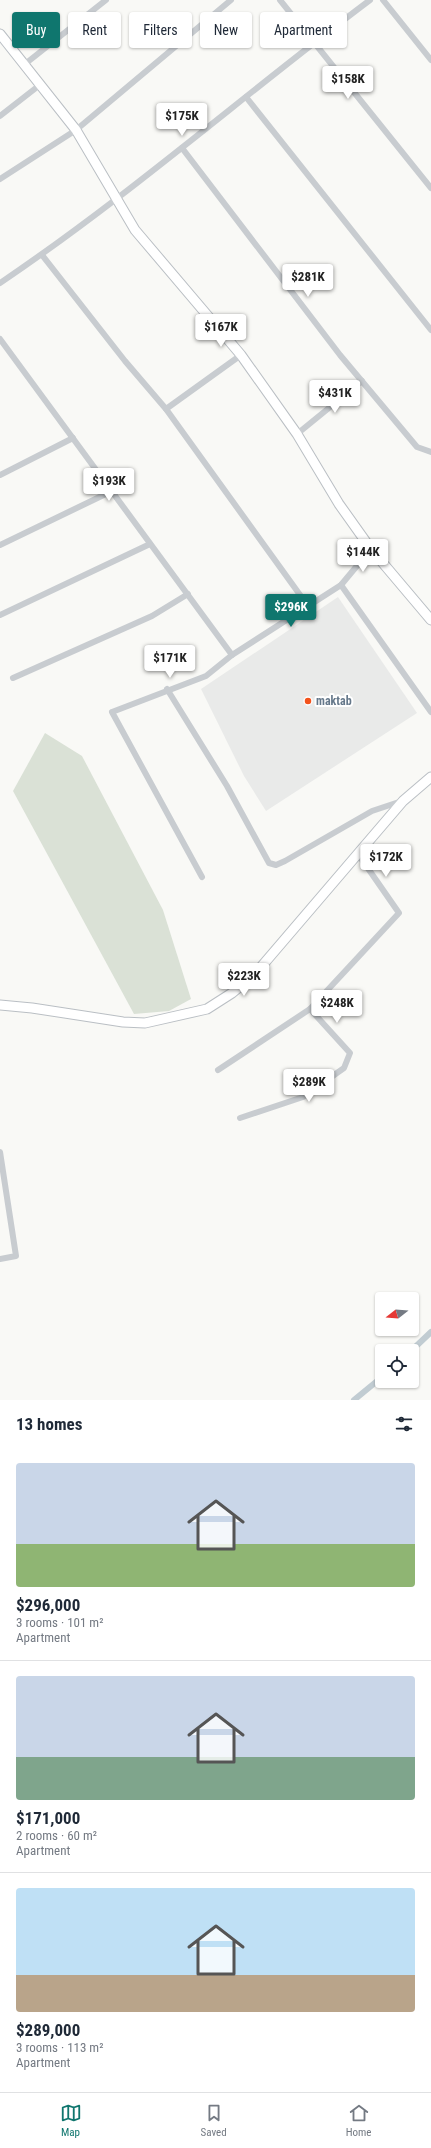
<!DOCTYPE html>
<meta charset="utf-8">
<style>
body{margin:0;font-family:"Roboto Condensed",sans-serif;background:#f2f2f3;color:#1f2937;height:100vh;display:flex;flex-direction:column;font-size:15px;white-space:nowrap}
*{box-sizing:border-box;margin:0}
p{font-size:13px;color:#747a83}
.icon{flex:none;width:22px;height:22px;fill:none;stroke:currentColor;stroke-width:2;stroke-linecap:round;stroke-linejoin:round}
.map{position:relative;height:1400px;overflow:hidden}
.details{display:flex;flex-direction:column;background:#fff;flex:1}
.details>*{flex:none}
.hud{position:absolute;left:12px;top:12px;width:407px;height:36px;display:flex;gap:8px}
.needle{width:26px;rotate:253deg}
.buttons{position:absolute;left:375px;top:1292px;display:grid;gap:8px}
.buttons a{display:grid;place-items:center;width:44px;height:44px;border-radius:4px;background:#fff;box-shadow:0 1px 3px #0004;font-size:20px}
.price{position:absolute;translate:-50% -34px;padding:0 9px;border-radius:4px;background:#fff;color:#222;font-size:13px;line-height:26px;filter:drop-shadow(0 1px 2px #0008)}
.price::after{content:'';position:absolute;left:50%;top:24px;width:12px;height:9px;margin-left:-6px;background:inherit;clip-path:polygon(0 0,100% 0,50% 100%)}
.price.current{background:#0f766e;color:#fff}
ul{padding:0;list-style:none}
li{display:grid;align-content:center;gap:8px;height:212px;padding:0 16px}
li+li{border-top:1px solid #e0e1e3}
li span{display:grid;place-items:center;height:124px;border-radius:4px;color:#555}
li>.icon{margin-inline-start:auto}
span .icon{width:72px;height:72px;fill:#fffc;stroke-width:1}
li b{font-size:17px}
h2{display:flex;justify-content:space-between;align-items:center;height:48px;padding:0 16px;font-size:17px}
.chip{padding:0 14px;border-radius:4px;background:#fff;box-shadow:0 1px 3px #0004;font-size:14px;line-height:36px}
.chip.current{background:#0f766e;color:#fff}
.tab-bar{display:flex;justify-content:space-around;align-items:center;height:56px;border-top:1px solid #e0e1e3;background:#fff;font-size:11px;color:#747a83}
.tab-bar a{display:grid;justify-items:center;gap:2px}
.tab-bar .current{color:#0f766e}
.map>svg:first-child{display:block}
.built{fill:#e9eae9}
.green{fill:#dae1d6}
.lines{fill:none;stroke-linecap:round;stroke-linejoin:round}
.canal{stroke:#c1ccd2;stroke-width:6}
.secondary-casing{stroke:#babfc4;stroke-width:11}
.street{stroke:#c8ccd0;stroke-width:6}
.secondary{stroke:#fff;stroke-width:9}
.poi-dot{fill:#f3521b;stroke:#fff;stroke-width:1.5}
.labels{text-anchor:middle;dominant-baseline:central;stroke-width:4;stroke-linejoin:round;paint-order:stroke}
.poi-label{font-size:12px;font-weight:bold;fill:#65788a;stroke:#fff;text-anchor:start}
</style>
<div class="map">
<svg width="431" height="1400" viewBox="0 0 431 1400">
<rect width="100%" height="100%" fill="#f9f9f6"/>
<polygon class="built" points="338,597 417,713 266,811 244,776 201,689"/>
<polygon class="green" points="45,733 82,756 163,910 191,999 169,1011 134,1014 13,791"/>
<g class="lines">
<g class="canal">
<polyline points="411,1351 431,1332"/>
<polyline points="354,1400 382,1377"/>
</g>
<g class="secondary-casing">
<g id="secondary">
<polyline points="0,34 76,130 135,230 241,355 297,434 339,504 371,549 431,620"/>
<polyline points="0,1005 32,1008 123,1022 145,1023 207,1009 232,993 255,974 403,801 431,777"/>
</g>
</g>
<g class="street">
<polyline points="280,0 431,188"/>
<polyline points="383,0 431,60"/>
<polyline points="25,64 106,0"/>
<polyline points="246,97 431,330"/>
<polyline points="0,116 41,84"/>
<polyline points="182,148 340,355 417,447 431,452"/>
<polyline points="0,179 76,130 231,0"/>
<polyline points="42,255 125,361 166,409 308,606"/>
<path d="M0,283C129,196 246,93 370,0"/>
<polyline points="0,339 232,655"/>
<polyline points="166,409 241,355"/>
<polyline points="297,434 362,381"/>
<polyline points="0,475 73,438"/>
<polyline points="0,545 112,491"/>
<polyline points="341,585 431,712"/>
<polyline points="0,615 150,544"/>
<polyline points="13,678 152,616 188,594"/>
<polyline points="167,689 227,786 269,863 276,865 285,861 372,811 402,801"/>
<polyline points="202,877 112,712 206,676 232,655 341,585 371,549"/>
<polyline points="218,1070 310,1009 399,913 358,854"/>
<polyline points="240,1118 303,1097 344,1068 350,1053 310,1009"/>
<polyline points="0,1152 16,1256 0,1259"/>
</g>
<use href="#secondary" class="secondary"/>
</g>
<circle class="poi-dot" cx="308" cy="701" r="4"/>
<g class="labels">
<g class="poi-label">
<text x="316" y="701">maktab</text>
</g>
</g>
</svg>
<div class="buttons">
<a><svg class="needle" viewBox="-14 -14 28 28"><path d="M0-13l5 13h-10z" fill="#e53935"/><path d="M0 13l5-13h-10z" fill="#747a83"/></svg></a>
<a><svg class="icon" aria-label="locate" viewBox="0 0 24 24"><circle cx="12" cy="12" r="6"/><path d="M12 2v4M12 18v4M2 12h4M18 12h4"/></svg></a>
</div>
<b class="price" style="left:348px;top:100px">$158K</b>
<b class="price" style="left:182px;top:137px">$175K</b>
<b class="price" style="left:308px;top:298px">$281K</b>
<b class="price" style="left:221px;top:348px">$167K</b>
<b class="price" style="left:335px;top:414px">$431K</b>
<b class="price" style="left:109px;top:502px">$193K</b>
<b class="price" style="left:363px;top:573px">$144K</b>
<b class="price current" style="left:291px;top:628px">$296K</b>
<b class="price" style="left:170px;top:679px">$171K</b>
<b class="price" style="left:386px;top:878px">$172K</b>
<b class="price" style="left:244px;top:997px">$223K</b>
<b class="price" style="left:337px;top:1024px">$248K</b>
<b class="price" style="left:309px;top:1103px">$289K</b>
<div class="hud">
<a class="chip current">Buy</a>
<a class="chip">Rent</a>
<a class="chip">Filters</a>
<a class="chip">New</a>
<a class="chip">Apartment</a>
</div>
</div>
<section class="details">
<h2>13 homes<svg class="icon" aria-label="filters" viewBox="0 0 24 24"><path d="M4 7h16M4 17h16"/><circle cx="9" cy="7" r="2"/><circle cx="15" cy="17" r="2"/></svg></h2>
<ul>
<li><span style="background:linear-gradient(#c9d6e8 65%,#8fb573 0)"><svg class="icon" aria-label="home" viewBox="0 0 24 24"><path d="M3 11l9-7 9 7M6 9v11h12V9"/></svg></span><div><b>$296,000</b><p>3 rooms · 101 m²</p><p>Apartment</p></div></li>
<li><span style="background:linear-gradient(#c9d6e8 65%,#7fa58c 0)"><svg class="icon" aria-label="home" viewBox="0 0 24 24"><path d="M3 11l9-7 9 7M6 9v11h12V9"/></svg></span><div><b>$171,000</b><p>2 rooms · 60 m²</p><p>Apartment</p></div></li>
<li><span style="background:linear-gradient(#bfe0f5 70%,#b9a48a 0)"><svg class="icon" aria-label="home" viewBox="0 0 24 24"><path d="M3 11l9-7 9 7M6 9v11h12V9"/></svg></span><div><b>$289,000</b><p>3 rooms · 113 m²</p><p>Apartment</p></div></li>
</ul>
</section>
<nav class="tab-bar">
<a class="current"><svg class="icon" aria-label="map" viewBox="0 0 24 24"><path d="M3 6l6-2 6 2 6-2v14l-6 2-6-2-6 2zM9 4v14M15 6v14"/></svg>Map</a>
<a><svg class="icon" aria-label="saved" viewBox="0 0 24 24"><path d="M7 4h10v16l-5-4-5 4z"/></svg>Saved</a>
<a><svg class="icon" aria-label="home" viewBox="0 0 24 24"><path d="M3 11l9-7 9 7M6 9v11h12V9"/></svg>Home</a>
</nav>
